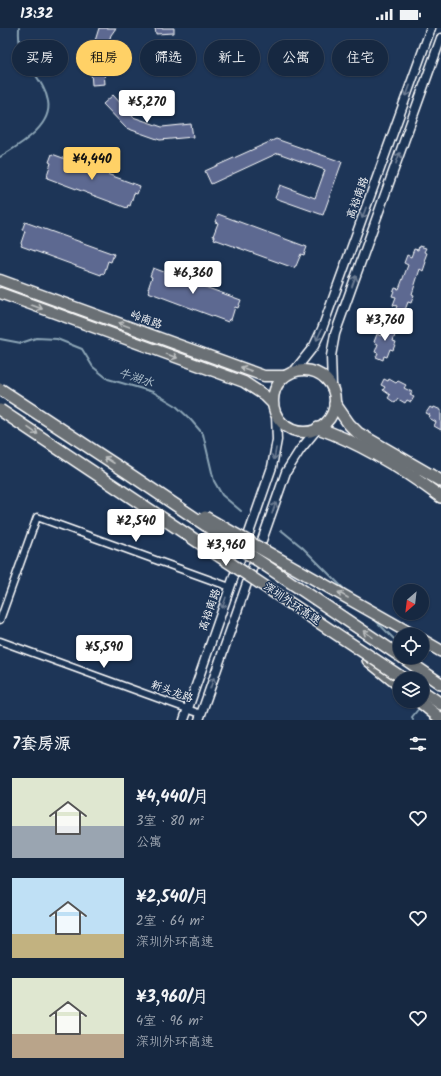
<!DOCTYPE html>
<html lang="zh">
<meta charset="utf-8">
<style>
body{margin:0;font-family:Kalam,"LXGW WenKai TC",sans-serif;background:#1f3048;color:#f1f3f6;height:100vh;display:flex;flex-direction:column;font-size:15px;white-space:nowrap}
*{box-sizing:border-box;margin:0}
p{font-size:13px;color:#9ea6b1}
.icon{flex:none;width:22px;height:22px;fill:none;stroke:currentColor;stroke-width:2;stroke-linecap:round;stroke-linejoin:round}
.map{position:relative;height:692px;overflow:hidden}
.details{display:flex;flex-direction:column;background:#162841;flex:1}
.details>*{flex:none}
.hud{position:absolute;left:12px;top:12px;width:417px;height:36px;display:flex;gap:8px}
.needle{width:26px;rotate:208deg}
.controls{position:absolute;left:393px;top:556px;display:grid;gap:8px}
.controls a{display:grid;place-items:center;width:36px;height:36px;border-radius:50%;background:#162841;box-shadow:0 1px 3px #0004,0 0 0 1px #35445a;font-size:20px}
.price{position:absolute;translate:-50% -34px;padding:0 9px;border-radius:4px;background:#fff;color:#222;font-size:13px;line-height:26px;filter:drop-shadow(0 1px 2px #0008)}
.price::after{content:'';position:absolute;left:50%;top:24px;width:12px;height:9px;margin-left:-6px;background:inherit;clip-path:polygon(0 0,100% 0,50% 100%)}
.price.active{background:#ffd166;color:#111}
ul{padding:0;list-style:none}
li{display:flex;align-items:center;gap:12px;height:100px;padding:0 12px}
li span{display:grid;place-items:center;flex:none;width:112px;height:80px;border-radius:0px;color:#555}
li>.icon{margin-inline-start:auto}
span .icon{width:48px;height:48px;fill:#fffc;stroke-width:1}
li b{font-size:17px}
h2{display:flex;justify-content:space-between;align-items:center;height:48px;padding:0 12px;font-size:17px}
.tag{padding:0 14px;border-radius:18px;background:#162841;box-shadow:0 1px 3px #0004,0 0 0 1px #35445a;font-size:14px;line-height:36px}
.tag.active{background:#ffd166;color:#111}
.status{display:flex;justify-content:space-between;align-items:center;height:28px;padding:0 20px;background:#162841;direction:ltr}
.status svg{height:11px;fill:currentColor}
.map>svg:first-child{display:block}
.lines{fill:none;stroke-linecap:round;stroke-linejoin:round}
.stream{stroke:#8ca5b6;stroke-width:2}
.building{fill:#5d6991;stroke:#fff}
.minor-casing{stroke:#fff;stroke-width:9}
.tertiary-casing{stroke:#fff;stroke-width:11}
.primary-casing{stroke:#fff;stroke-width:13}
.motorway-casing{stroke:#fff;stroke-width:14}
.minor{stroke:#1d3557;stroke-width:6}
.tertiary{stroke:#1d3557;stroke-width:8}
.primary{stroke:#6a7074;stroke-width:10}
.motorway{stroke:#6a7074;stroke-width:11}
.motorway-bridge-casing{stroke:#fff;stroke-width:14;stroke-linecap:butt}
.motorway-bridge{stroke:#6a7074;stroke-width:11}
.oneway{stroke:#6c7c92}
.oneway2{stroke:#bcbfc0}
.labels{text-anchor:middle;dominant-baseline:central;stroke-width:3;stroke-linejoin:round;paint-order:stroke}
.street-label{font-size:11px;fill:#fff;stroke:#1d3557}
.water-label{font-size:12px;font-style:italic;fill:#b2c3cf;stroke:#1d3557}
</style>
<div class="status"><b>13:32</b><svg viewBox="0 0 49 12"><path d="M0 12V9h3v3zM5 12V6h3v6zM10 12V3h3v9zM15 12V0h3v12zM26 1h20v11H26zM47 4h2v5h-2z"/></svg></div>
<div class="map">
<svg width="441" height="692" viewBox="0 0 441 692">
<rect width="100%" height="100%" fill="#1d3557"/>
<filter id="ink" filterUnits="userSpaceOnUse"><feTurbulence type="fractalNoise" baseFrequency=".025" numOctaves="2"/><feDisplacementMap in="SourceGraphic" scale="8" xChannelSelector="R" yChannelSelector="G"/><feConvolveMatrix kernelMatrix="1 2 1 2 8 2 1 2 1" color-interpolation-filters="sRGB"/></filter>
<g filter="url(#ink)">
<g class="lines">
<g class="stream">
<path d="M0,129C17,118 53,99 48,73C46,61 38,51 31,40C22,26 18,18 19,0"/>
<polyline points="0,311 21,315 36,310 57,311 82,321 93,339 108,351 153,364 175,377 190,391 203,406 214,453 222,467 241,483"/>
<polyline points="281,502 302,519 346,563"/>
<polyline points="373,590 400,617"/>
<polyline points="413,692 412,689 420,679"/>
</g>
</g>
<g class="building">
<polygon points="99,0 116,0 111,7 103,31 105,56 92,57 90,29"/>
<polygon points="155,0 174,0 174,5 156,6"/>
<polygon points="113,67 133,89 162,99 191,96 193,109 160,112 126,100 103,76"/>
<polygon points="276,111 342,134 323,187 275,170 280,157 315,170 325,142 278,125 211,156 205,143"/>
<polygon points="52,126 140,158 137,166 134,165 130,178 128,177 127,180 47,150 48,148 47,147 51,135 49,134"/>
<polygon points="218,186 307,219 304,227 301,226 296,238 295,238 294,240 214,211 215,208 213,208 218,195 215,194"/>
<polygon points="25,194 114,226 111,234 108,233 104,246 102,245 101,247 21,218 22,216 21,215 25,203 22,202"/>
<polygon points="419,218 426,220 424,224 427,225 424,233 426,234 423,243 420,241 412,266 414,267 411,275 408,274 405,282 403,281 401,285 395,283 397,278 393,277 396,269 392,268 395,260 399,261 408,237 404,235 407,227 411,229 414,221 418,222"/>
<polygon points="153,240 241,272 238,280 235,279 231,292 229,291 228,294 148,264 149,262 148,261 152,249 150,248"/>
<polygon points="389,297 395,300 394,303 396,304 393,313 396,314 393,322 390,321 387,329 384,328 383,332 376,329 378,325 375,324 378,316 374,314 377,306 381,308 384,300 387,301"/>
<polygon points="384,351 388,353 389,351 396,355 398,353 406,357 404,360 412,364 410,367 414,369 411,374 407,372 405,375 398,371 395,375 388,370 390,367 383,362 385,359 381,357"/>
<polygon points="430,379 433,381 434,379 441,382 441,402 434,398 436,394 429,390 430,387 426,385"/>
</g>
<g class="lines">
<g class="minor-casing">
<g id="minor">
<polyline points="0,592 37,489 230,559"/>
<polyline points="0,613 201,686"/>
</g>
</g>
<g class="tertiary-casing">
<g id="tertiary">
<polyline points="295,342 314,318 322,301 431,0"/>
<polyline points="332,358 331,328 335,306 441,10"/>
<polyline points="184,692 272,439 277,412 276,387"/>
<polyline points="199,692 286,444 300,422 318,400"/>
</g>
</g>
<g class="primary-casing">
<g id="primary">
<polyline points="0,252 264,348 284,348"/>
<polyline points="0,265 244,354 264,367 272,375"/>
<circle cx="304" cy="373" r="31"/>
</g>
</g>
<g class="motorway-casing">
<g id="motorway">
<polyline points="335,376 349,396 358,405 441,453"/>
<path d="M318,400C363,416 403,441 441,469"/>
<polyline points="422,612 441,623"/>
<polyline points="402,629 441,656"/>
<polyline points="368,632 400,658"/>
<polyline points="422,663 441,676"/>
<polyline points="419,673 441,691"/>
</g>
</g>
<use href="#minor" class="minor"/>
<use href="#tertiary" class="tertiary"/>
<use href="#primary" class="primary"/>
<use href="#motorway" class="motorway"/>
<g class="motorway-bridge-casing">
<g id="motorway-bridge">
<polyline points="0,361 128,445 400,628"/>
<polyline points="0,382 404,651"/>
<polyline points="205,489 413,607"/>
</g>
</g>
<use href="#motorway-bridge" class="motorway-bridge"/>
</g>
<defs><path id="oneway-shaft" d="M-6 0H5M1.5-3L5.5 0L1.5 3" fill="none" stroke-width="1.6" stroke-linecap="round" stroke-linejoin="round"/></defs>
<g class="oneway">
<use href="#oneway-shaft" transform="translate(408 63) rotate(110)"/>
<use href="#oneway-shaft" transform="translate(398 130) rotate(-70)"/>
<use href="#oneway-shaft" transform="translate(364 185) rotate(110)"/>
<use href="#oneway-shaft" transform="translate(354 253) rotate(-70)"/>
<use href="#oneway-shaft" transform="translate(319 307) rotate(115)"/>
<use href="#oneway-shaft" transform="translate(275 426) rotate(100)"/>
<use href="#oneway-shaft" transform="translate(274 480) rotate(-71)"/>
<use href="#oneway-shaft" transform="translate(224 575) rotate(109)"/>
<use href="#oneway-shaft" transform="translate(212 655) rotate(-71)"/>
</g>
<g class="oneway2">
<use href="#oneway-shaft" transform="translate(37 279) rotate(20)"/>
<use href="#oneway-shaft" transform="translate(124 297) rotate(-160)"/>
<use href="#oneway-shaft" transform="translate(172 328) rotate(20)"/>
<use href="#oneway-shaft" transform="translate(246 341) rotate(-160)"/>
<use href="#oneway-shaft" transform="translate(33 403) rotate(34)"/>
<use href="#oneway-shaft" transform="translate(109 432) rotate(-147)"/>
<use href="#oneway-shaft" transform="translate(343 567) rotate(-150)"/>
<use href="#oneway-shaft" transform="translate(368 606) rotate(-146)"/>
</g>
</g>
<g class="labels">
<g class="street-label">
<text transform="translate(358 170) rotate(-70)">高裕南路</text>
<text transform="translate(146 292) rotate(20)">岭南路</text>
<text transform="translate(292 576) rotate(34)">深圳外环高速</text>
<text transform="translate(210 582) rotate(-71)">高裕南路</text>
<text transform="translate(172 664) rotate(20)">新头龙路</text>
</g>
<g class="water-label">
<text transform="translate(136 350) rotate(18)">牛湖水</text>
</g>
</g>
</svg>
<div class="controls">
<a><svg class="needle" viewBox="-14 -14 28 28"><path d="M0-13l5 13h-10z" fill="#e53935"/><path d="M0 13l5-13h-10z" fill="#9ea6b1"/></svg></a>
<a><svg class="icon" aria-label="locate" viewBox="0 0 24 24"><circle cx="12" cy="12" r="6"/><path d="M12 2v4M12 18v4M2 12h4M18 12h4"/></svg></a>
<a><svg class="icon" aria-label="layers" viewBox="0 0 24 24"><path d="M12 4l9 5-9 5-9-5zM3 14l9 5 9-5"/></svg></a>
</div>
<b class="price" style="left:147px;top:96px">¥5,270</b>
<b class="price active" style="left:92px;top:153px">¥4,440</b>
<b class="price" style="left:193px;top:267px">¥6,360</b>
<b class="price" style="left:385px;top:314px">¥3,760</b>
<b class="price" style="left:136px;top:515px">¥2,540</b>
<b class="price" style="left:226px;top:539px">¥3,960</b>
<b class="price" style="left:104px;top:641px">¥5,590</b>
<div class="hud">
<a class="tag">买房</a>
<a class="tag active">租房</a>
<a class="tag">筛选</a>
<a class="tag">新上</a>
<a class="tag">公寓</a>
<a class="tag">住宅</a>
</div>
</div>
<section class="details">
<h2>7套房源<svg class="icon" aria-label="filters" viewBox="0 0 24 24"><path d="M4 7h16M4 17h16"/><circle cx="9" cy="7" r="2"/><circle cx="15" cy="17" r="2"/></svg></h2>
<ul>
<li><span style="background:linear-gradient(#dfe7d0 60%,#9aa5b1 0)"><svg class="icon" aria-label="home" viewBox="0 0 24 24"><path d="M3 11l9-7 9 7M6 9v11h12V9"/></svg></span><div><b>¥4,440/月</b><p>3室 · 80 m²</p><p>公寓</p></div><svg class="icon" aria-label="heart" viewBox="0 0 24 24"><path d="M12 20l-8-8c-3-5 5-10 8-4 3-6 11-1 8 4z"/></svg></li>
<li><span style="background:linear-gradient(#bfe0f5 70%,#c2b280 0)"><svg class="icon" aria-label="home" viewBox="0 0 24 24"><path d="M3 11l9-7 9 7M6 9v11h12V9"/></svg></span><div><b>¥2,540/月</b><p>2室 · 64 m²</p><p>深圳外环高速</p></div><svg class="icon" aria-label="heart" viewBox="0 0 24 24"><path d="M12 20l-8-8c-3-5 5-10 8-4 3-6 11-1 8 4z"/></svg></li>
<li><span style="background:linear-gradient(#dfe7d0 70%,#b9a48a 0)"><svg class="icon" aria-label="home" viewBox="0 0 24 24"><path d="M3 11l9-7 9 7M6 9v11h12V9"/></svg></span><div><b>¥3,960/月</b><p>4室 · 96 m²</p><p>深圳外环高速</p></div><svg class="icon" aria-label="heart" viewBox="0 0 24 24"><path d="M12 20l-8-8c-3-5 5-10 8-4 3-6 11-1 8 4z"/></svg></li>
</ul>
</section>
